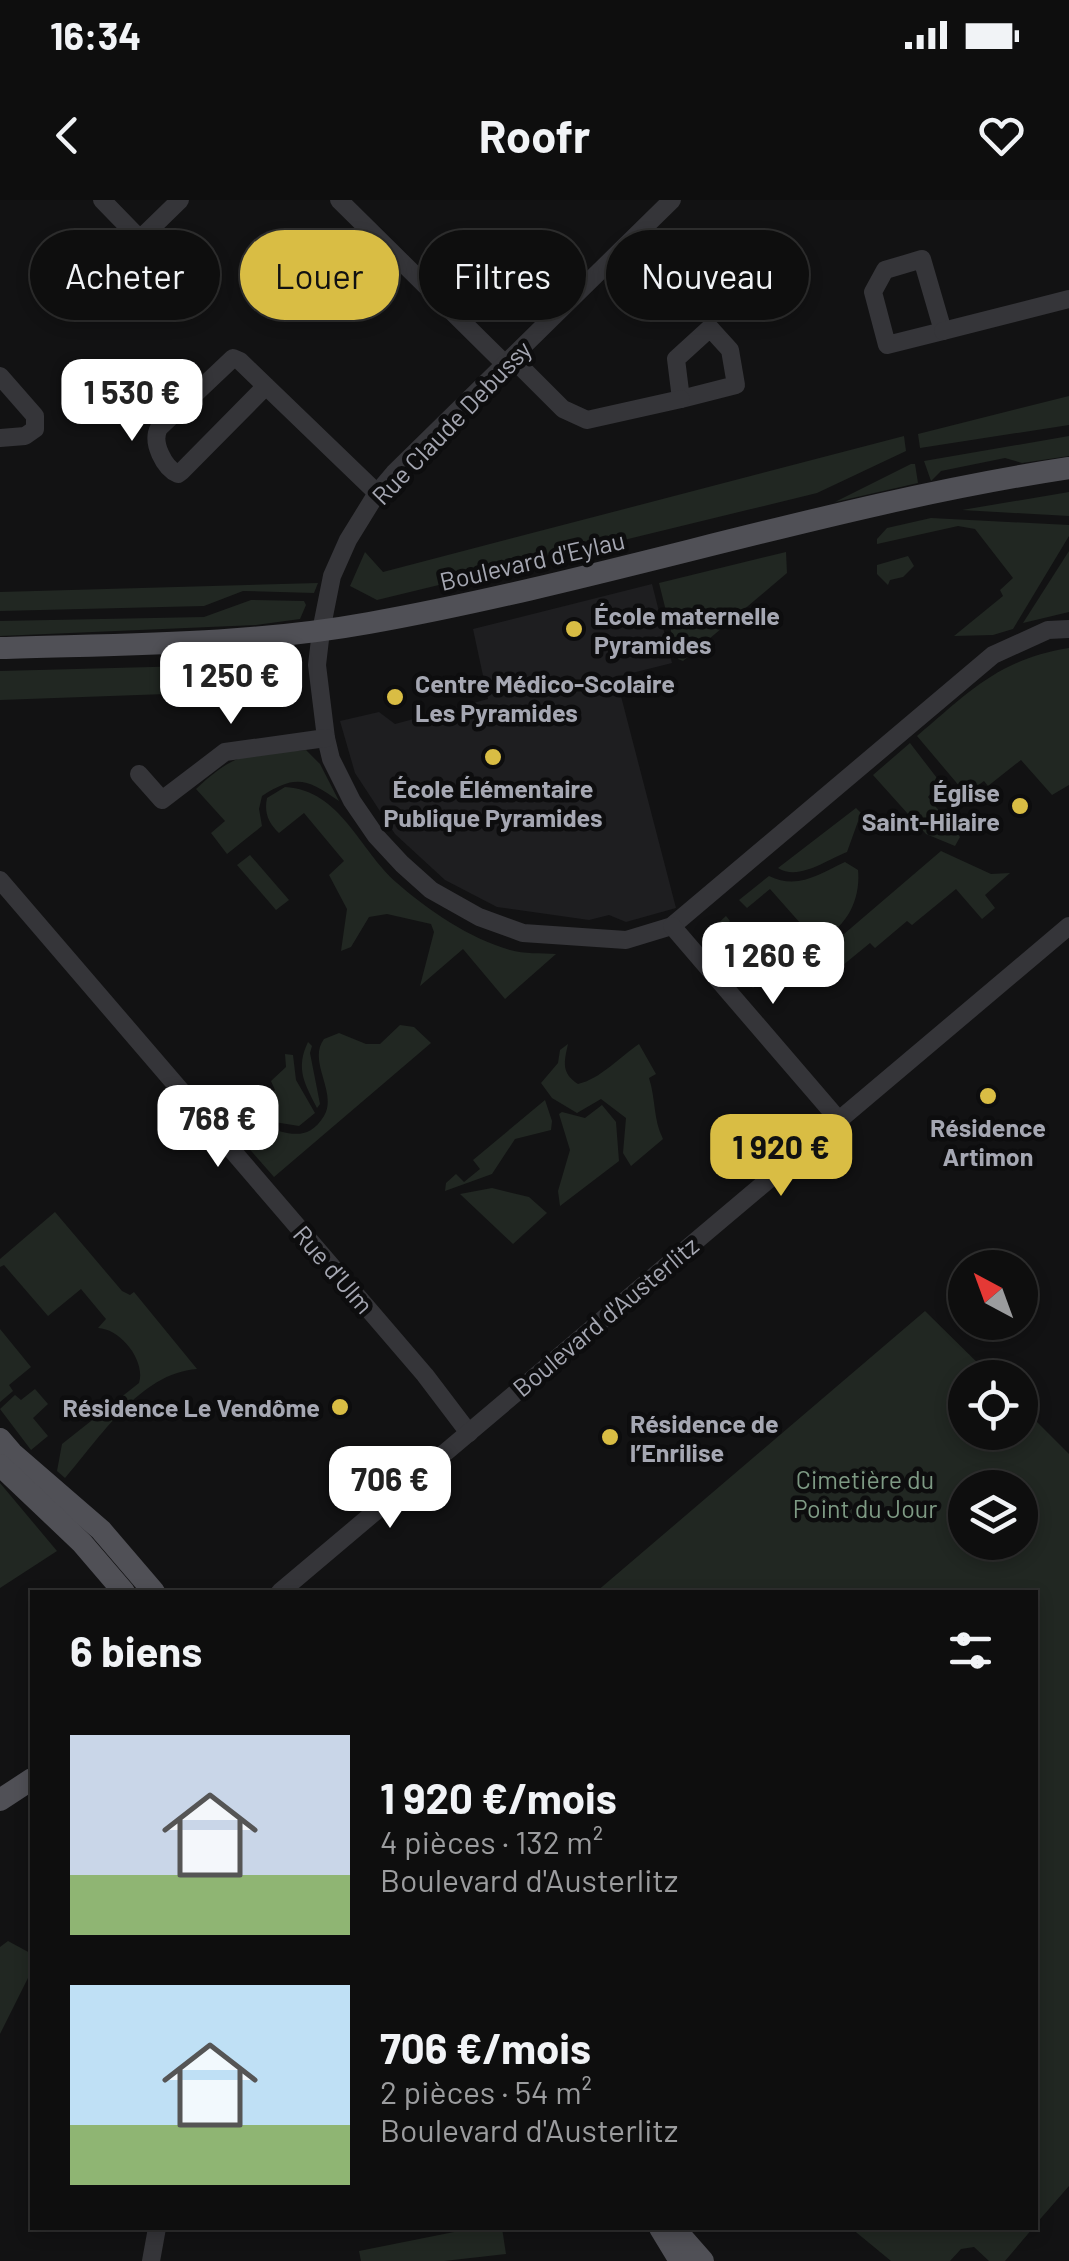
<!DOCTYPE html>
<html lang="fr">
<meta charset="utf-8">
<style>
body{margin:0;font-family:Barlow,sans-serif;background:#171717;color:#f1f3f6;height:100vh;display:flex;flex-direction:column;font-size:38px;white-space:nowrap}
*{box-sizing:border-box;margin:0}
p{font-size:32px;color:#9b9c9e}
.icon{flex:none;width:55px;height:55px;fill:none;stroke:currentColor;stroke-width:2;stroke-linecap:round;stroke-linejoin:round}
.map{position:relative;flex:1;overflow:hidden}
.details{position:absolute;left:30px;top:1390px;width:1008px;height:640px;display:flex;flex-direction:column;background:#0e0e0e;border-radius:0px;box-shadow:0 5px 15px #0003,0 0 0 2px #2e2e2e}
.details>*{flex:none}
.banner{position:absolute;left:30px;top:30px;width:1010px;height:90px;display:flex;gap:20px}
.needle{width:65px;rotate:319deg}
.fabs{position:absolute;left:948px;top:1050px;display:grid;gap:20px}
.fabs a{display:grid;place-items:center;width:90px;height:90px;border-radius:50%;background:#0e0e0e;box-shadow:0 5px 15px #0003,0 0 0 2px #2e2e2e;font-size:50px}
.price{position:absolute;translate:-50% -85px;padding:0 22px;border-radius:20px;background:#fff;color:#222;font-size:32px;line-height:65px;filter:drop-shadow(0 2px 5px #0008)}
.price::after{content:'';position:absolute;left:50%;top:60px;width:30px;height:22px;margin-left:-15px;background:inherit;clip-path:polygon(0 0,100% 0,50% 100%)}
.price.current{background:#d9bd44;color:#111}
ul{padding:0;list-style:none}
li{display:flex;align-items:center;gap:30px;height:250px;padding:0 40px}
li span{display:grid;place-items:center;flex:none;width:280px;height:200px;border-radius:0px;color:#555}
li>.icon{margin-inline-start:auto}
span .icon{width:120px;height:120px;fill:#fffc;stroke-width:1}
li b{font-size:42px}
h2{display:flex;justify-content:space-between;align-items:center;height:120px;padding:0 40px;font-size:42px}
.tag{padding:0 35px;border-radius:45px;background:#0e0e0e;box-shadow:0 5px 15px #0003,0 0 0 2px #2e2e2e;font-size:35px;line-height:90px}
.tag.current{background:#d9bd44;color:#111}
.status{display:flex;justify-content:space-between;align-items:center;height:70px;padding:0 50px;background:#0e0e0e;direction:ltr}
.status svg{height:28px;fill:currentColor}
header{display:flex;justify-content:space-between;align-items:center;height:130px;padding:0 40px;background:#0e0e0e;font-size:45px;font-weight:700}
.map>svg:first-child{display:block}
.built{fill:#1e1e20}
.green{fill:#212722;fill-rule:evenodd}
.lines{fill:none;stroke-linecap:round;stroke-linejoin:round}
.minor{stroke:#353539;stroke-width:18}
.major{stroke:#505056;stroke-width:22}
.poi-dot{fill:#d9bd44;stroke:#0d0d0e;stroke-width:4}
.labels{text-anchor:middle;dominant-baseline:central;stroke-width:9;stroke-linejoin:round;paint-order:stroke}
.street-label{font-size:25px;fill:#a5a7b2;stroke:#0d0d0e}
.poi-label{font-size:25px;font-weight:bold;fill:#a5a7b2;stroke:#0d0d0e;text-anchor:start}
.park-label{font-size:25px;fill:#7e9a84;stroke:#0d0d0e}
</style>
<div class="status"><b>16:34</b><svg viewBox="0 0 49 12"><path d="M0 12V9h3v3zM5 12V6h3v6zM10 12V3h3v9zM15 12V0h3v12zM26 1h20v11H26zM47 4h2v5h-2z"/></svg></div>
<header><svg class="icon" aria-label="back" viewBox="0 0 24 24"><path d="M15 5l-7 7 7 7"/></svg>Roofr<svg class="icon" aria-label="heart" viewBox="0 0 24 24"><path d="M12 20l-8-8c-3-5 5-10 8-4 3-6 11-1 8 4z"/></svg></header>
<div class="map">
<svg width="1069" height="2061" viewBox="0 0 1069 2061">
<rect width="100%" height="100%" fill="#121213"/>
<polygon class="built" points="652,384 672,463 616,477 676,708 626,722 609,715 589,720 497,707 445,680 395,634 355,573 340,521 379,512 395,524 488,499 473,429"/>
<g class="green">
<polygon points="1069,196 1069,225 920,248 918,234"/>
<polygon points="904,236 906,251 817,293 377,400 350,386 365,352 383,372"/>
<polygon points="1069,236 1069,256 1022,263 1005,258 941,271 931,281 924,261"/>
<polygon points="911,264 915,264 918,283 835,302"/>
<polygon points="1069,292 1069,316 962,310"/>
<polygon points="931,318 1069,325 1069,336 1013,429 993,435 954,436 1003,396 1000,390 1013,378 975,329 958,326 877,344 877,339 887,328"/>
<polygon points="1069,351 1069,412 1023,423"/>
<polygon points="786,352 787,373 683,461 678,459 659,383"/>
<polygon points="908,356 914,366 903,377 890,380 888,385 877,374 877,365"/>
<polygon points="318,383 314,393 243,391 204,406 0,411 0,392"/>
<polygon points="251,400 304,401 306,405 300,419 256,425 0,436 0,421 204,417"/>
<path d="M1069,448V585L1052,595L1021,560L988,586L984,581L966,594L917,536C969,492 999,459 1069,448Z"/>
<polygon points="267,464 272,469 274,490 0,500 0,471"/>
<polygon points="910,543 940,582 928,597 960,637 955,646 926,634 873,575"/>
<path d="M306,550L320,564L339,601C307,579 296,574 262,596L259,609L262,626L227,654L211,633L225,621L196,589C238,549 251,555 306,550Z"/>
<path d="M285,587C341,590 359,650 397,683C429,711 469,738 510,750C524,754 541,753 556,754L505,799L463,749L420,786L434,732L431,724L387,714L369,717L351,747L341,751L347,709L329,675L344,661L304,613L279,633C268,623 264,612 267,598Z"/>
<path d="M856,608L861,613L847,652C826,660 799,681 778,668Z"/>
<polygon points="941,651 991,674 1010,673 985,695 995,708 982,719 956,689 912,725 907,721 875,748 870,743 837,770 823,752"/>
<polygon points="250,655 289,700 276,710 237,665"/>
<path d="M845,662L858,670C861,700 846,730 816,741L770,689L747,708L739,700L769,676C798,690 819,674 845,662Z"/>
<polygon points="726,716 730,721 722,729 764,779 753,788 712,741 712,729"/>
<path d="M400,825L414,827L431,843L274,977L238,936C266,909 298,958 324,916C338,892 307,862 324,839L339,833L366,844H380Z"/>
<path d="M308,842L312,846L310,853L320,904L317,908C305,884 295,869 308,842Z"/>
<path d="M568,844C564,862 561,873 578,884C600,879 620,857 639,844L656,874L649,878C656,900 653,919 663,939L631,966L623,953L626,918L601,899L577,913L552,898L541,883L558,863L560,850Z"/>
<polygon points="285,854 293,855 296,880 315,913 299,926 250,918 234,927 275,890 271,881 286,867"/>
<polygon points="545,900 552,921 551,930 515,939 492,974 445,991 446,983 456,974 464,982 480,969 473,960"/>
<polygon points="602,905 616,922 619,961 560,1006 558,991 570,950 559,914 562,912 585,918"/>
<polygon points="492,988 529,997 547,1013 513,1044 460,994"/>
<path d="M55,1012L122,1091L130,1095L134,1092L197,1169C140,1173 100,1238 65,1278L57,1271L62,1244L139,1183C146,1161 121,1129 98,1128L106,1119L81,1089L48,1116L4,1065L0,1067V1059Z"/>
<path d="M925,1111L992,1177L965,1178V1232H1020V1205L1069,1254V1986L1035,2025V1392H596ZM965,1288H1020V1342H965Z"/>
<polygon points="0,1129 31,1167 9,1185 13,1191 0,1202"/>
<polygon points="35,1189 48,1204 33,1218 48,1236 31,1250 0,1209 15,1195 21,1200"/>
<polygon points="0,1283 57,1351 0,1388"/>
<polygon points="8,1741 32,1754 32,1770 0,1834 0,1747"/>
<polygon points="474,2028 502,2028 506,2054 444,2061 361,2061 359,2051"/>
<polygon points="851,2028 1033,2028 1005,2061 989,2061 974,2047 961,2049 950,2061 891,2061"/>
</g>
<g class="lines">
<g class="minor">
<polyline points="102,0 140,39 180,0"/>
<polyline points="339,0 506,165"/>
<polyline points="672,0 394,273 377,293 348,340 332,376 321,431 317,465 326,538 331,559 352,601 376,636 402,664 431,690 479,717 523,733 626,740 672,726 993,455 1048,430 1069,429"/>
<polygon points="922,59 943,131 887,145 873,92 885,70"/>
<polygon points="710,128 730,150 736,185 681,199 676,159"/>
<polyline points="943,131 1069,99"/>
<polyline points="512,158 563,209 587,220 681,199"/>
<polyline points="0,176 35,216 35,229 25,236 0,238"/>
<path d="M266,186L182,271L178,274C164,268 151,242 159,228L233,158L240,161L377,293"/>
<polyline points="139,574 162,600 225,552 326,538"/>
<polyline points="0,680 425,1175 469,1233"/>
<polyline points="672,726 838,919"/>
<polyline points="280,1392 1069,726"/>
<polyline points="151,2061 157,2028"/>
</g>
<g class="major">
<path d="M0,448C123,444 248,445 369,423C604,381 832,304 1069,268"/>
<polyline points="0,1239 12,1253 101,1330 154,1392"/>
<polyline points="0,1265 82,1343 124,1392"/>
<polyline points="0,1600 32,1579"/>
<polyline points="660,2028 680,2061"/>
<polyline points="674,2028 703,2061"/>
</g>
</g>
<g class="poi-dot">
<circle cx="574" cy="429" r="10"/>
<circle cx="395" cy="497" r="10"/>
<circle cx="493" cy="557" r="10"/>
<circle cx="1020" cy="606" r="10"/>
<circle cx="988" cy="896" r="10"/>
<circle cx="340" cy="1207" r="10"/>
<circle cx="610" cy="1237" r="10"/>
</g>
<g class="labels">
<g class="street-label">
<text transform="translate(451 222) rotate(-46)">Rue Claude Debussy</text>
<text transform="translate(532 360) rotate(-13)">Boulevard d'Eylau</text>
<text transform="translate(334 1069) rotate(49)">Rue d'Ulm</text>
<text transform="translate(605 1116) rotate(-40)">Boulevard d'Austerlitz</text>
</g>
<g class="poi-label">
<text x="594" y="415">École maternelle<tspan x="594" dy="29">Pyramides</tspan></text>
<text x="415" y="483">Centre Médico-Scolaire<tspan x="415" dy="29">Les Pyramides</tspan></text>
<text x="493" y="588" text-anchor="middle">École Élémentaire<tspan x="493" dy="29">Publique Pyramides</tspan></text>
<text x="1000" y="592" text-anchor="end">Église<tspan x="1000" dy="29">Saint-Hilaire</tspan></text>
<text x="988" y="927" text-anchor="middle">Résidence<tspan x="988" dy="29">Artimon</tspan></text>
<text x="320" y="1207" text-anchor="end">Résidence Le Vendôme</text>
<text x="630" y="1223">Résidence de<tspan x="630" dy="29">l’Enrilise</tspan></text>
</g>
<g class="park-label">
<text x="865" y="1279">Cimetière du<tspan x="865" dy="29">Point du Jour</tspan></text>
</g>
</g>
</svg>
<div class="fabs">
<a><svg class="needle" viewBox="-14 -14 28 28"><path d="M0-13l5 13h-10z" fill="#e53935"/><path d="M0 13l5-13h-10z" fill="#9b9c9e"/></svg></a>
<a><svg class="icon" aria-label="locate" viewBox="0 0 24 24"><circle cx="12" cy="12" r="6"/><path d="M12 2v4M12 18v4M2 12h4M18 12h4"/></svg></a>
<a><svg class="icon" aria-label="layers" viewBox="0 0 24 24"><path d="M12 4l9 5-9 5-9-5zM3 14l9 5 9-5"/></svg></a>
</div>
<b class="price" style="left:132px;top:244px">1 530 €</b>
<b class="price" style="left:231px;top:527px">1 250 €</b>
<b class="price" style="left:773px;top:807px">1 260 €</b>
<b class="price" style="left:218px;top:970px">768 €</b>
<b class="price current" style="left:781px;top:999px">1 920 €</b>
<b class="price" style="left:390px;top:1331px">706 €</b>
<div class="banner">
<a class="tag">Acheter</a>
<a class="tag current">Louer</a>
<a class="tag">Filtres</a>
<a class="tag">Nouveau</a>
</div>
<section class="details">
<h2>6 biens<svg class="icon" aria-label="filters" viewBox="0 0 24 24"><path d="M4 7h16M4 17h16"/><circle cx="9" cy="7" r="2"/><circle cx="15" cy="17" r="2"/></svg></h2>
<ul>
<li><span style="background:linear-gradient(#c9d6e8 70%,#8fb573 0)"><svg class="icon" aria-label="home" viewBox="0 0 24 24"><path d="M3 11l9-7 9 7M6 9v11h12V9"/></svg></span><div><b>1 920 €/mois</b><p>4 pièces · 132 m²</p><p>Boulevard d'Austerlitz</p></div></li>
<li><span style="background:linear-gradient(#bfe0f5 70%,#8fb573 0)"><svg class="icon" aria-label="home" viewBox="0 0 24 24"><path d="M3 11l9-7 9 7M6 9v11h12V9"/></svg></span><div><b>706 €/mois</b><p>2 pièces · 54 m²</p><p>Boulevard d'Austerlitz</p></div></li>
</ul>
</section>
</div>
